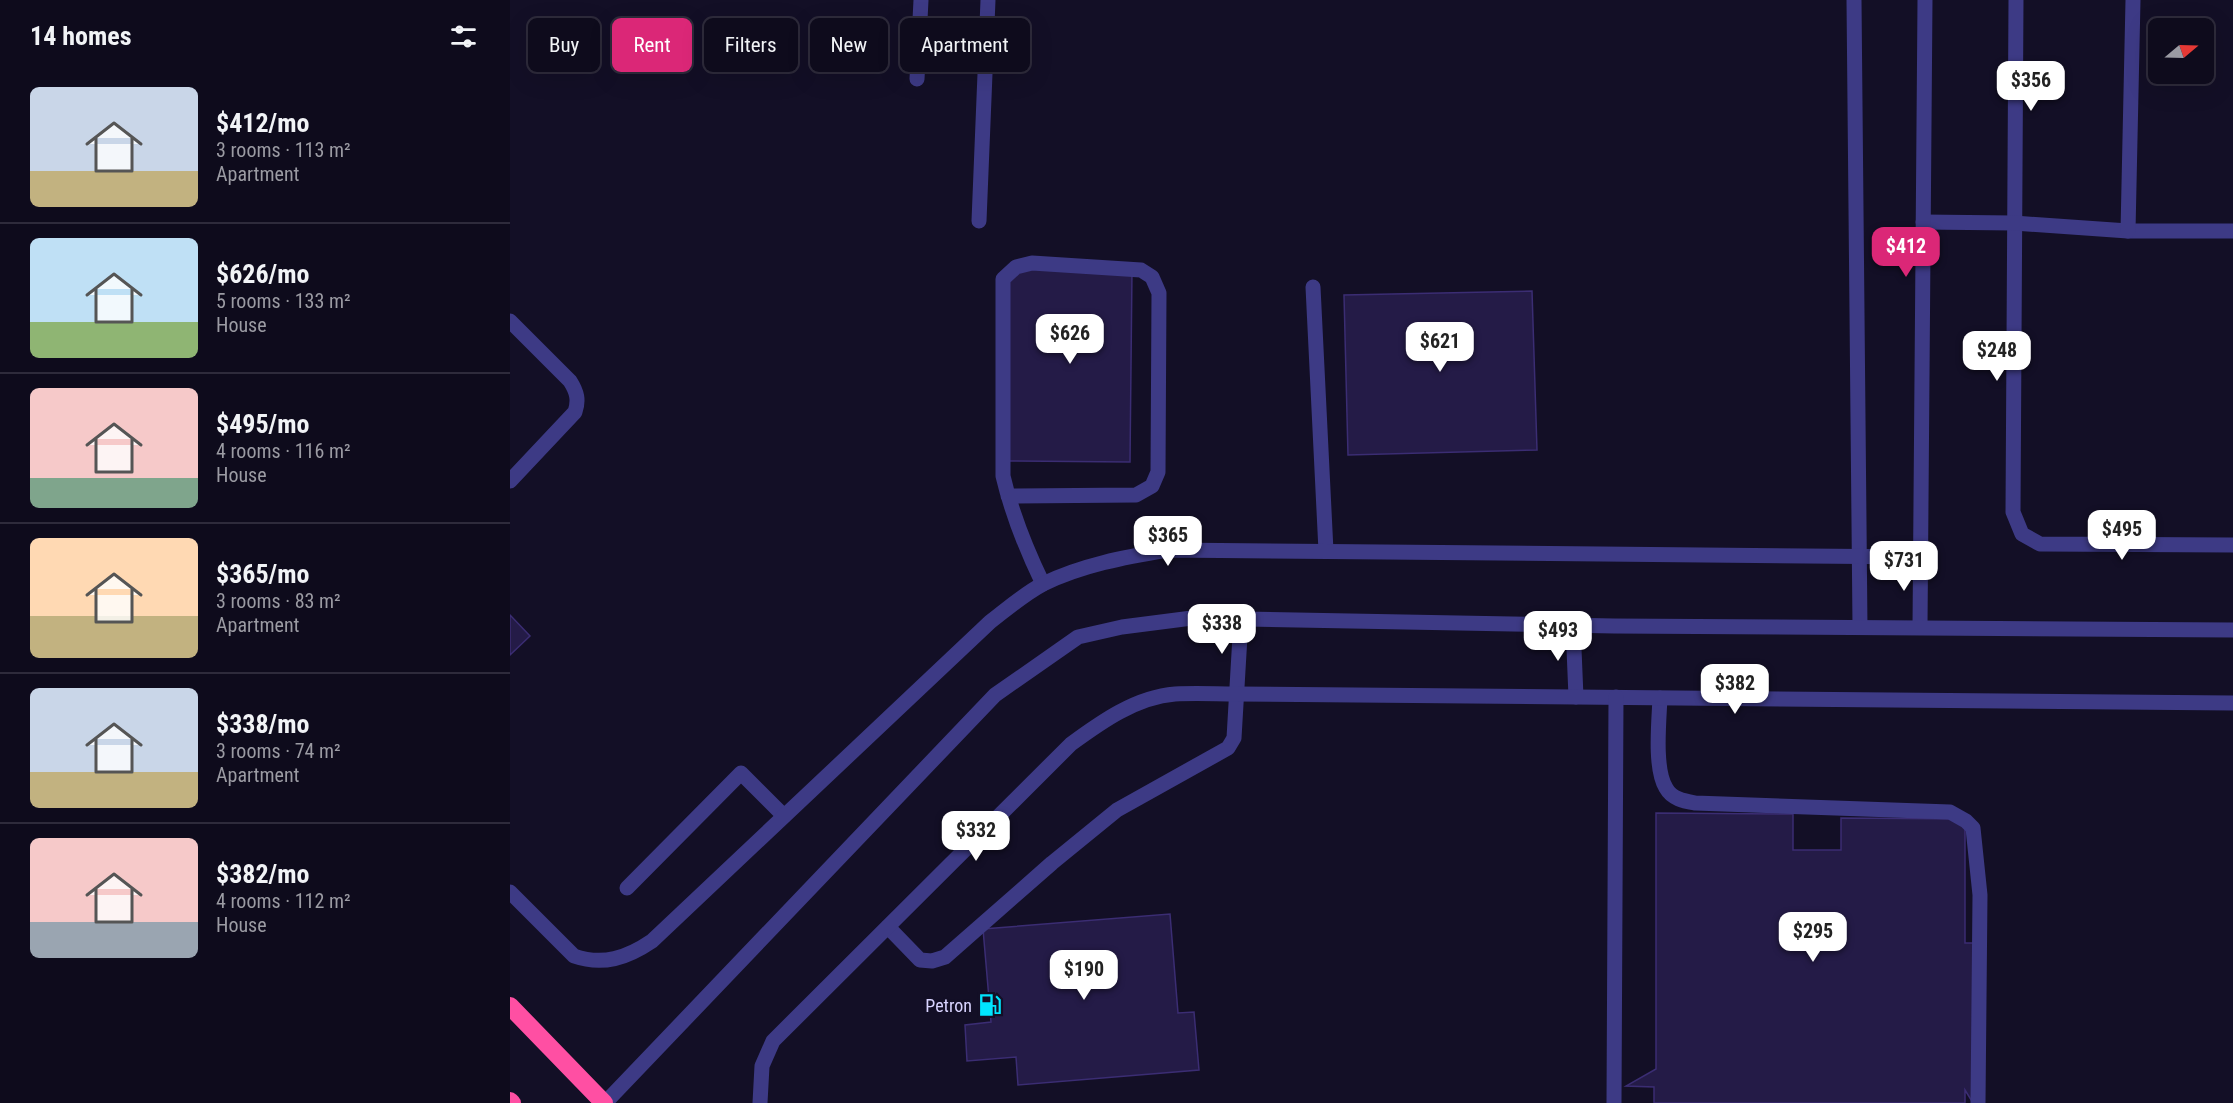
<!DOCTYPE html>
<meta charset="utf-8">
<style>
body{margin:0;font-family:"Roboto Condensed",sans-serif;background:#171425;color:#f1f3f6;height:100vh;display:flex;flex-direction:column;font-size:22px;white-space:nowrap}
*{box-sizing:border-box;margin:0}
p{font-size:20px;color:#9b9ba3}
.icon{flex:none;width:33px;height:33px;fill:none;stroke:currentColor;stroke-width:2;stroke-linecap:round;stroke-linejoin:round}
.map{position:relative;flex:1;overflow:hidden}
.details{display:flex;flex-direction:column;background:#0e0b1c;width:510px}
.details>*{flex:none}
.banner{position:absolute;left:18px;top:18px;width:570px;height:54px;display:flex;gap:12px}
.needle{width:39px;rotate:71deg}
.buttons{position:absolute;left:1638px;top:18px;display:grid;gap:12px}
.buttons a{display:grid;place-items:center;width:66px;height:66px;border-radius:9px;background:#0e0b1c;box-shadow:0 6px 24px #0002,0 0 0 2px #2e2b3b;font-size:30px}
.price{position:absolute;translate:-50% -51px;padding:0 14px;border-radius:12px;background:#fff;color:#222;font-size:20px;line-height:39px;filter:drop-shadow(0 2px 3px #0008)}
.price::after{content:'';position:absolute;left:50%;top:36px;width:18px;height:14px;margin-left:-9px;background:inherit;clip-path:polygon(0 0,100% 0,50% 100%)}
.price.active{background:#db2777;color:#fff}
ul{padding:0;list-style:none}
li{display:flex;align-items:center;gap:18px;height:150px;padding:0 30px}
li+li{border-top:2px solid #2e2b3b}
li span{display:grid;place-items:center;flex:none;width:168px;height:120px;border-radius:9px;color:#555}
li>.icon{margin-inline-start:auto}
span .icon{width:72px;height:72px;fill:#fffc;stroke-width:1}
li b{font-size:26px}
h2{display:flex;justify-content:space-between;align-items:center;height:72px;padding:0 30px;font-size:26px}
.pill{padding:0 21px;border-radius:9px;background:#0e0b1c;box-shadow:0 6px 24px #0002,0 0 0 2px #2e2b3b;font-size:21px;line-height:54px}
.pill.active{background:#db2777;color:#fff}
main{display:flex;flex:1;min-height:0}
.map>svg:first-child{display:block}
.building{fill:#241b47;stroke:#3b2d73;stroke-width:1.5}
.lines{fill:none;stroke-linecap:round;stroke-linejoin:round}
.minor{stroke:#3d3a85;stroke-width:15}
.highway{stroke:#ff4fa3;stroke-width:18}
.labels{text-anchor:middle;dominant-baseline:central;stroke-width:4.5;stroke-linejoin:round;paint-order:stroke}
.poi-label{font-size:18px;fill:#d9d4ff;stroke:#130f26;text-anchor:end}
</style>
<main>
<section class="details">
<h2>14 homes<svg class="icon" aria-label="filters" viewBox="0 0 24 24"><path d="M4 7h16M4 17h16"/><circle cx="9" cy="7" r="2"/><circle cx="15" cy="17" r="2"/></svg></h2>
<ul>
<li><span style="background:linear-gradient(#c9d6e8 70%,#c2b280 0)"><svg class="icon" aria-label="home" viewBox="0 0 24 24"><path d="M3 11l9-7 9 7M6 9v11h12V9"/></svg></span><div><b>$412/mo</b><p>3 rooms · 113 m²</p><p>Apartment</p></div></li>
<li><span style="background:linear-gradient(#bfe0f5 70%,#8fb573 0)"><svg class="icon" aria-label="home" viewBox="0 0 24 24"><path d="M3 11l9-7 9 7M6 9v11h12V9"/></svg></span><div><b>$626/mo</b><p>5 rooms · 133 m²</p><p>House</p></div></li>
<li><span style="background:linear-gradient(#f6c9c9 75%,#7fa58c 0)"><svg class="icon" aria-label="home" viewBox="0 0 24 24"><path d="M3 11l9-7 9 7M6 9v11h12V9"/></svg></span><div><b>$495/mo</b><p>4 rooms · 116 m²</p><p>House</p></div></li>
<li><span style="background:linear-gradient(#ffd9b3 65%,#c2b280 0)"><svg class="icon" aria-label="home" viewBox="0 0 24 24"><path d="M3 11l9-7 9 7M6 9v11h12V9"/></svg></span><div><b>$365/mo</b><p>3 rooms · 83 m²</p><p>Apartment</p></div></li>
<li><span style="background:linear-gradient(#c9d6e8 70%,#c2b280 0)"><svg class="icon" aria-label="home" viewBox="0 0 24 24"><path d="M3 11l9-7 9 7M6 9v11h12V9"/></svg></span><div><b>$338/mo</b><p>3 rooms · 74 m²</p><p>Apartment</p></div></li>
<li><span style="background:linear-gradient(#f6c9c9 70%,#9aa5b1 0)"><svg class="icon" aria-label="home" viewBox="0 0 24 24"><path d="M3 11l9-7 9 7M6 9v11h12V9"/></svg></span><div><b>$382/mo</b><p>4 rooms · 112 m²</p><p>House</p></div></li>
</ul>
</section>
<div class="map">
<svg width="1723" height="1103" viewBox="0 0 1723 1103">
<rect width="100%" height="100%" fill="#130f26"/>
<g class="building">
<polygon points="499,268 622,270 620,462 498,461"/>
<polygon points="1022,291 1027,450 838,455 834,295"/>
<polygon points="0,615 20,636 0,655"/>
<polygon points="1146,813 1283,814 1283,850 1331,850 1331,818 1455,819 1455,943 1471,943 1463,1103 1455,1090 1455,1103 1144,1103 1144,1087 1116,1086 1146,1069"/>
<polygon points="660,914 668,1013 684,1012 689,1070 508,1085 506,1057 457,1061 455,1025 481,1022 473,929"/>
</g>
<g class="lines">
<g class="minor">
<polyline points="1344,0 1350,627"/>
<polyline points="1506,0 1503,512 1512,534 1530,544 1723,545"/>
<polyline points="407,79 411,0"/>
<polyline points="469,221 478,0"/>
<polyline points="1413,222 1504,223 1618,231 1723,231"/>
<polyline points="1618,231 1623,0"/>
<polyline points="803,287 816,551"/>
<path d="M0,321L60,381C67,392 69,400 65,412L0,481"/>
<path d="M498,496L626,495L642,486L648,472L649,293L642,277L631,270L522,263L506,267L493,279V476C502,514 516,549 533,584"/>
<polyline points="1063,625 1066,697"/>
<polyline points="1410,627 1415,0"/>
<path d="M1150,698C1149,721 1144,769 1156,788C1162,799 1174,801 1185,803L1440,812L1456,821L1463,828L1470,895L1468,1103"/>
<polyline points="117,888 231,773 274,816"/>
<path d="M0,892L64,956C93,966 117,958 142,941L480,622C497,609 514,594 533,584C572,565 615,557 658,550L1410,557"/>
<polyline points="378,927 410,960 422,961 435,957 542,863 607,810 718,748 724,738 731,619"/>
<polyline points="95,1103 485,695 568,637 612,627 682,618 1104,626 1723,630"/>
<path d="M250,1103L252,1066L263,1041L561,744C591,722 626,697 665,694C686,693 706,694 727,694L1723,703"/>
<polyline points="1104,1103 1106,697"/>
</g>
<g class="highway">
<polyline points="0,1006 94,1103"/>
<polyline points="0,1101 2,1103"/>
</g>
</g>
<defs>
<g id="fuel-bare" transform="scale(1.8)"><path d="M-5.5-6h7V0h2V4h1.3V-2.5L3-4.5l.8-.8L6-3V5H2.5V1h-1V6h-7ZM-4.2-4.7v3.2H.2V-4.7Z" fill="#00e5ff" stroke="#130f26" stroke-width="2.5" paint-order="stroke"/></g>
</defs>
<g fill-rule="evenodd">
<use href="#fuel-bare" x="480" y="1005"/>
</g>
<g class="labels">
<g class="poi-label">
<text x="462" y="1005">Petron</text>
</g>
</g>
</svg>
<div class="buttons">
<a><svg class="needle" viewBox="-14 -14 28 28"><path d="M0-13l5 13h-10z" fill="#e53935"/><path d="M0 13l5-13h-10z" fill="#9b9ba3"/></svg></a>
</div>
<b class="price" style="left:1521px;top:112px">$356</b>
<b class="price active" style="left:1396px;top:278px">$412</b>
<b class="price" style="left:560px;top:365px">$626</b>
<b class="price" style="left:930px;top:373px">$621</b>
<b class="price" style="left:1487px;top:382px">$248</b>
<b class="price" style="left:1612px;top:561px">$495</b>
<b class="price" style="left:658px;top:567px">$365</b>
<b class="price" style="left:1394px;top:592px">$731</b>
<b class="price" style="left:712px;top:655px">$338</b>
<b class="price" style="left:1048px;top:662px">$493</b>
<b class="price" style="left:1225px;top:715px">$382</b>
<b class="price" style="left:466px;top:862px">$332</b>
<b class="price" style="left:1303px;top:963px">$295</b>
<b class="price" style="left:574px;top:1001px">$190</b>
<div class="banner">
<a class="pill">Buy</a>
<a class="pill active">Rent</a>
<a class="pill">Filters</a>
<a class="pill">New</a>
<a class="pill">Apartment</a>
</div>
</div>
</main>
